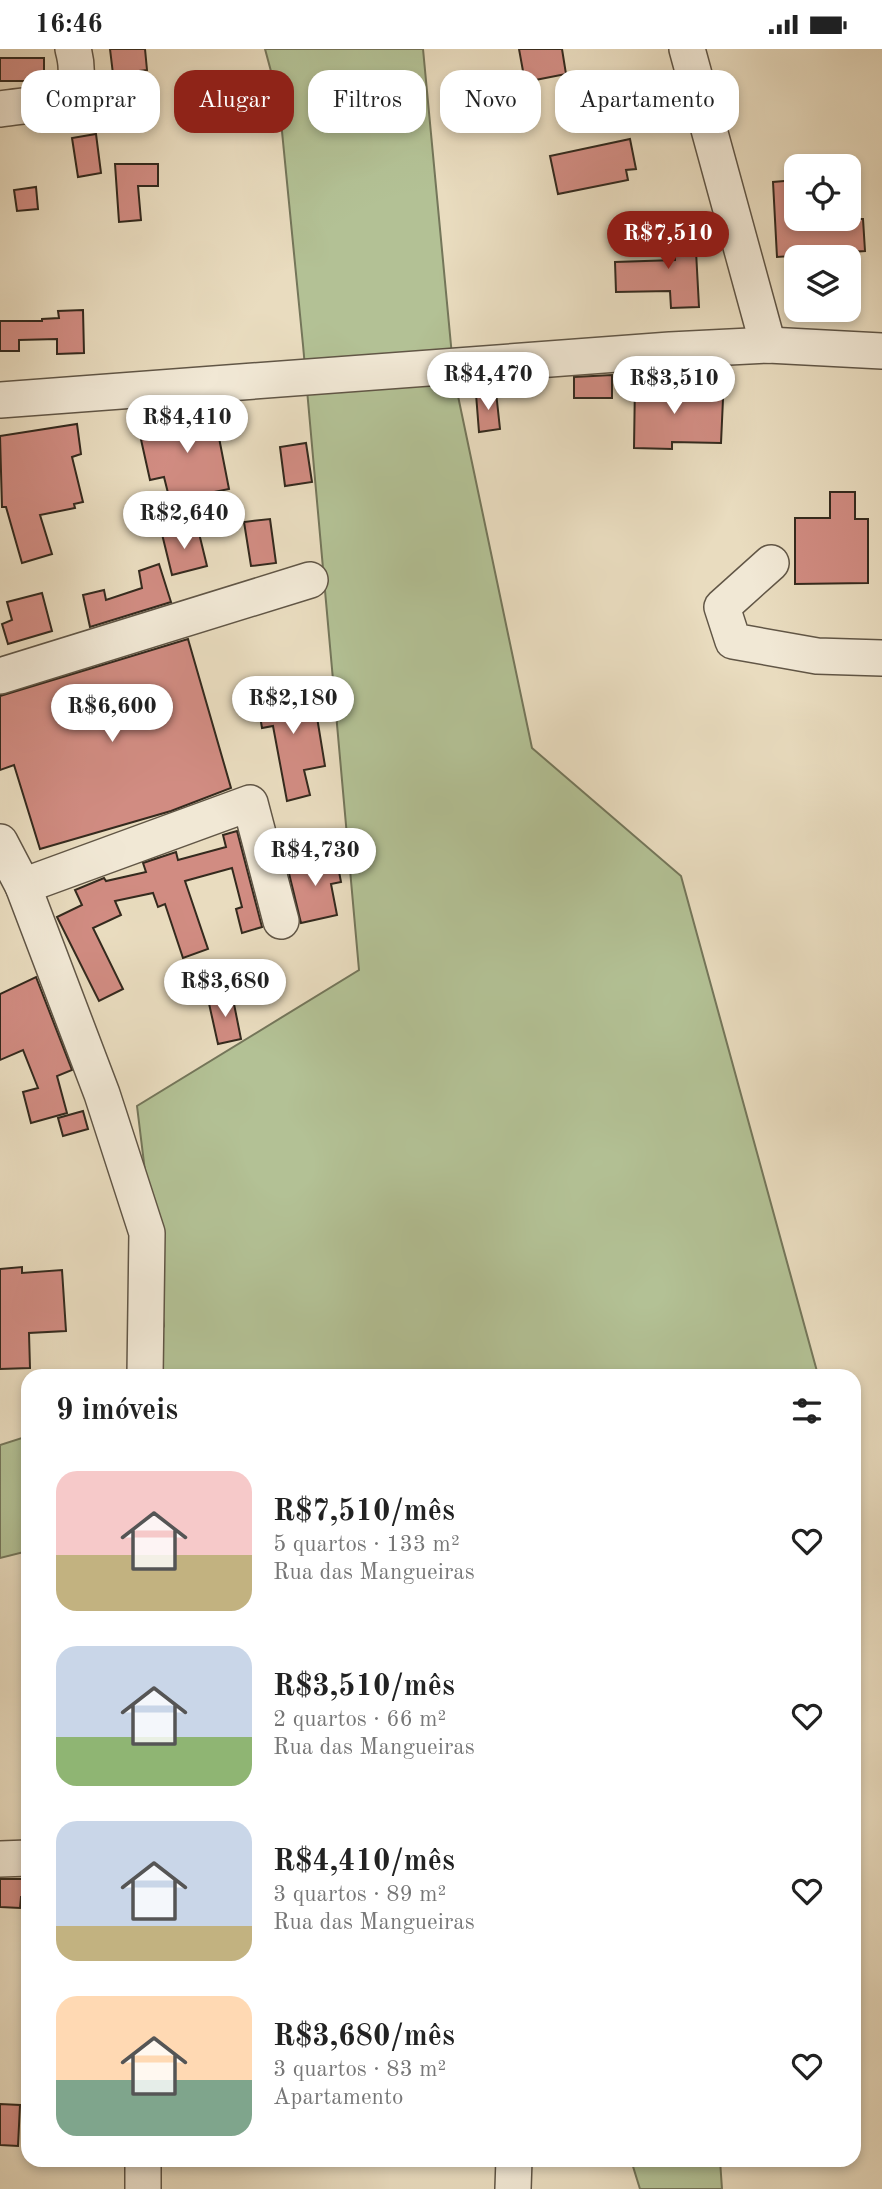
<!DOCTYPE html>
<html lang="pt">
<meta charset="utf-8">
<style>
body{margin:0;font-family:"Old Standard TT",serif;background:#f6f6f6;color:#222;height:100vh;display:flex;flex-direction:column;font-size:26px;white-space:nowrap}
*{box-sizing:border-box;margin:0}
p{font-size:23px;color:#767676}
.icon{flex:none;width:38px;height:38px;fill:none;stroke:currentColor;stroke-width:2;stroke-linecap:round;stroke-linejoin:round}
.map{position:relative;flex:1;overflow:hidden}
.sheet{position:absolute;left:21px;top:1320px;width:840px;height:798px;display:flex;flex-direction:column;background:#fff;border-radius:21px;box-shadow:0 4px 10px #0003}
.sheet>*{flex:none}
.guide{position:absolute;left:21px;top:21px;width:840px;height:63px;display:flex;gap:14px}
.controls{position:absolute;left:784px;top:105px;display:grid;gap:14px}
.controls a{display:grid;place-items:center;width:77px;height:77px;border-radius:14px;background:#fff;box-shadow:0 4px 10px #0003;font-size:35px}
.price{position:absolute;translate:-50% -60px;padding:0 16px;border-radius:24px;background:#fff;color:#222;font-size:23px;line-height:46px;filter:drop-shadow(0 2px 4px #0008)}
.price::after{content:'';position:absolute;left:50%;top:42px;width:21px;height:16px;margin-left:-10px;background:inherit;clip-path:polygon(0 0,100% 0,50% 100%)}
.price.active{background:#8f2418;color:#fff}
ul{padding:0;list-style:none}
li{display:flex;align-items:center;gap:21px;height:175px;padding:0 35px}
li span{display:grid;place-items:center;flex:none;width:196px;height:140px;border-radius:21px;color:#555}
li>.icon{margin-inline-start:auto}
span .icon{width:84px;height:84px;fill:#fffc;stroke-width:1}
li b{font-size:30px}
h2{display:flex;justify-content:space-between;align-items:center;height:84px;padding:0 35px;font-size:30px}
.pill{padding:0 24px;border-radius:21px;background:#fff;box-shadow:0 4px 10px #0003;font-size:24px;line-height:63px}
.pill.active{background:#8f2418;color:#fff}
.status{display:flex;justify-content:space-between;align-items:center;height:49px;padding:0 35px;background:#fff;direction:ltr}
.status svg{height:19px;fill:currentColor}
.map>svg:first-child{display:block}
.green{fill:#b3c195;stroke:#74765a;stroke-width:2}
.building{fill:#d18c82;stroke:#342a1e;stroke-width:2}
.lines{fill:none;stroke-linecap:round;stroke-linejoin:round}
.minor-casing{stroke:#615646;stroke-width:38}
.minor{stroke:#f1e8d5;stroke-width:35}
</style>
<div class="status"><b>16:46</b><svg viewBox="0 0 49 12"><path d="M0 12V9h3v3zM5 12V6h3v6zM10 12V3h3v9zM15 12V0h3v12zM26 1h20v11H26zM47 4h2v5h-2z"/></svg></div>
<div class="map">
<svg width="882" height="2140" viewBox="0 0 882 2140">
<rect width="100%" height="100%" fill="#e9dcbf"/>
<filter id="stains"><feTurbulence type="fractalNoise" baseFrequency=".00286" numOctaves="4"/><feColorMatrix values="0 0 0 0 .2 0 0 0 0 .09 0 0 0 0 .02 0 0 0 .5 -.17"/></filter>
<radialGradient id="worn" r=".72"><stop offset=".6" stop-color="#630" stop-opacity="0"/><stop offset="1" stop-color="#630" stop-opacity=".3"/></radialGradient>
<g class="green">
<polygon points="265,0 423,0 454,328 532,699 681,827 818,1326 139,1326 164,1277 137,1057 359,921 303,296 279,52"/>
<polygon points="28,1387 28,1502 0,1509 0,1396"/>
<polygon points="631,2111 720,2111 722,2140 640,2140"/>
</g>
<g class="building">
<polygon points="110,0 145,0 147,21 113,25"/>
<polygon points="519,0 562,0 566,25 525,33"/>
<rect x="0" y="9" width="44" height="23"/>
<polygon points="96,85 101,124 78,128 72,89"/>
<polygon points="630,90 636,120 626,121 628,131 558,145 550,107"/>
<polygon points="115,115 158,115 158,137 138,137 141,171 119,173"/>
<polygon points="796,131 796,170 863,170 865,202 777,208 773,133"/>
<polygon points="36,138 38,160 17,162 14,141"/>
<polygon points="708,179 708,202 696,202 699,258 671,259 670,242 616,243 615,213 675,211 675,180"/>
<polygon points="83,261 84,304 57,305 57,290 19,291 19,302 0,302 0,272 42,272 42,270 59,269 58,262"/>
<polygon points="674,321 673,348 723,350 721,394 672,393 672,400 634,399 635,333 655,334 655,322"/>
<polygon points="612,326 612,349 574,349 574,328"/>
<polygon points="496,343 500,380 479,383 476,345"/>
<polygon points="213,358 229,440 170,452 164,428 150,431 140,386 173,378 171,366"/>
<polygon points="77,375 81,405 72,408 83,453 74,455 75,459 40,466 52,505 22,514 6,458 2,458 0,387"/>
<polygon points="306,394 312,433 285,437 280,398"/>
<polygon points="830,443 855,443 855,470 868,470 868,534 795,535 795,469 830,469"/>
<polygon points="270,470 276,514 251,517 244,473"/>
<polygon points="198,480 207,517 172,526 162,485"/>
<polygon points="159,515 171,553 90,578 83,546 104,541 106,551 142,539 139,522"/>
<polygon points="42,544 52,582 8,595 2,575 12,571 7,553"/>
<polygon points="188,590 231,739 171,762 40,800 14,716 0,721 0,647"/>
<polygon points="295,637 298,653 314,650 325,717 304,721 310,746 287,752 273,677 262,679 256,643"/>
<polygon points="237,782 262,878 242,884 236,860 242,858 232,819 185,832 208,900 183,909 165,855 158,858 153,844 115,852 121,866 93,879 123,940 99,952 57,868 82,856 75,841 104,829 106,832 146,823 143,814 176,803 178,811 226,798 223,786"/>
<polygon points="336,807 341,833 331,835 337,866 301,874 287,816"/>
<polygon points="36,928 72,1021 57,1027 67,1064 31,1074 23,1043 38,1039 23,1001 0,1011 0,945"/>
<polygon points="232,945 241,990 218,995 208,950"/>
<polygon points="83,1062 88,1080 63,1087 58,1069"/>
<polygon points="22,1218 22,1224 62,1221 66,1282 29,1284 30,1319 0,1320 0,1220"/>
<polygon points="0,1830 25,1830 25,1848 21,1848 20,1859 0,1858"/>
<polygon points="0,2055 20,2056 18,2097 0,2096"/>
</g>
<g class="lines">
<g class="minor-casing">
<g id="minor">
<polyline points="687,0 768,296"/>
<path d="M0,60C42,53 89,59 73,0"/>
<polyline points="0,351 670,301 768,296 882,302"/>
<polyline points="771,514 722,558 733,592 817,607 882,609"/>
<polyline points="0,627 310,531"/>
<polyline points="0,793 23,837 102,1045 147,1184 145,1326"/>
<polyline points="23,837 250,754 281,872"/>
<polyline points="0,1810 28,1809"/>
<polyline points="143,2110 143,2140"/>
<polyline points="513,2140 514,2110"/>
</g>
</g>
<use href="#minor" class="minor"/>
</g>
<rect width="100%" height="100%" filter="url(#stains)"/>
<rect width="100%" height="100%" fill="url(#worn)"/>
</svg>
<div class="controls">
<a><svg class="icon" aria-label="locate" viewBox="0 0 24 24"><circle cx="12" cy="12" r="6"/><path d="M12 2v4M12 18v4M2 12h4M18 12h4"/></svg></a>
<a><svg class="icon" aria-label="layers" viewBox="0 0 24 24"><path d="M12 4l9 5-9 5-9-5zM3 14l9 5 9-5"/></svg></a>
</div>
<b class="price active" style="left:668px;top:222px">R$7,510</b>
<b class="price" style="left:488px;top:363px">R$4,470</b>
<b class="price" style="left:674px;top:367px">R$3,510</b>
<b class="price" style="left:187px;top:406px">R$4,410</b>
<b class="price" style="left:184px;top:502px">R$2,640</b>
<b class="price" style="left:293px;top:687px">R$2,180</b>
<b class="price" style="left:112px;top:695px">R$6,600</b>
<b class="price" style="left:315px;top:839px">R$4,730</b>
<b class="price" style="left:225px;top:970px">R$3,680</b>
<div class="guide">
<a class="pill">Comprar</a>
<a class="pill active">Alugar</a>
<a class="pill">Filtros</a>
<a class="pill">Novo</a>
<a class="pill">Apartamento</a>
</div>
<section class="sheet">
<h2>9 imóveis<svg class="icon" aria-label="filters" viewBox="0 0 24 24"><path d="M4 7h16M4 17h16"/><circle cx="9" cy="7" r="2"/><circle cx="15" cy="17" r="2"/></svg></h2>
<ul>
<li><span style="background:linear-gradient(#f6c9c9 60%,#c2b280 0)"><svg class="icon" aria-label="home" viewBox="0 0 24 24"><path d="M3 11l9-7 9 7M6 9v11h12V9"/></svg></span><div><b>R$7,510/mês</b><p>5 quartos · 133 m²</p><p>Rua das Mangueiras</p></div><svg class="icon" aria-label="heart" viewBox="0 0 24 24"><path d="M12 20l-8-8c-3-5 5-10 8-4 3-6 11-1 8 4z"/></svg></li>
<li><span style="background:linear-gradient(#c9d6e8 65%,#8fb573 0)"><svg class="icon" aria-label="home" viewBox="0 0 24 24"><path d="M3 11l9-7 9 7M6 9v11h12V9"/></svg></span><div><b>R$3,510/mês</b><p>2 quartos · 66 m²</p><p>Rua das Mangueiras</p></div><svg class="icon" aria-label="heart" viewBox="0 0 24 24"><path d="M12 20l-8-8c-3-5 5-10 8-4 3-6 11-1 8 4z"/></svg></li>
<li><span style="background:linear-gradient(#c9d6e8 75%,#c2b280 0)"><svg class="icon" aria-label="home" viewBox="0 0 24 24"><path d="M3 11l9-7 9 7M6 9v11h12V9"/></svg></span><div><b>R$4,410/mês</b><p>3 quartos · 89 m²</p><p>Rua das Mangueiras</p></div><svg class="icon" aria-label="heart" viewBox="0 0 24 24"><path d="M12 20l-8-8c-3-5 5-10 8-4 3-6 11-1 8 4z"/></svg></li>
<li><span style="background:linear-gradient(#ffd9b3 60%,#7fa58c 0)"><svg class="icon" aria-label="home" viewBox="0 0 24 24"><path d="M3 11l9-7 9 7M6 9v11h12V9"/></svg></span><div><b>R$3,680/mês</b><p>3 quartos · 83 m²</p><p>Apartamento</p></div><svg class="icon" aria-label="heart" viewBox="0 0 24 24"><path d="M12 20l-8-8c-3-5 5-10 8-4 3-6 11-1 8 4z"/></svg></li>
</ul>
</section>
</div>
